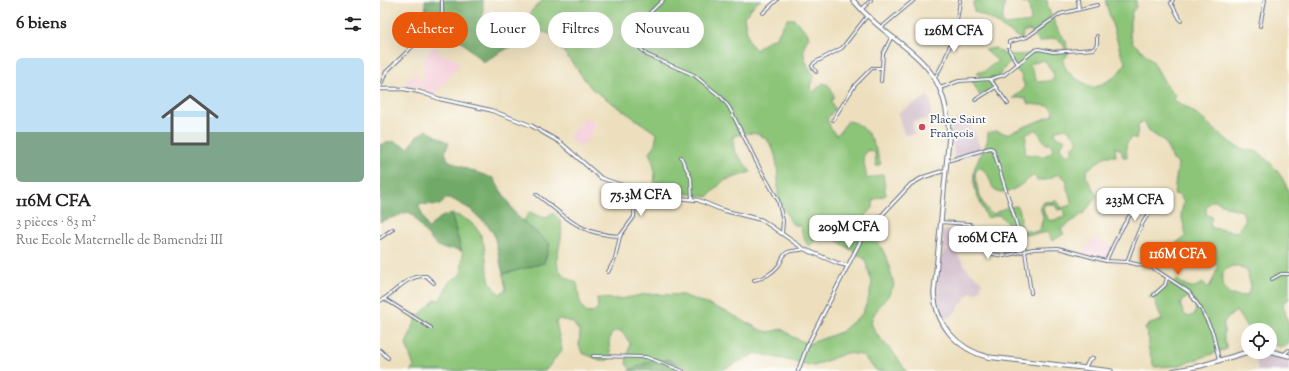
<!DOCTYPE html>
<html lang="fr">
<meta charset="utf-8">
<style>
body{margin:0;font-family:"Sorts Mill Goudy",serif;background:#f6f6f6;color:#222;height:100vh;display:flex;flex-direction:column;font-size:15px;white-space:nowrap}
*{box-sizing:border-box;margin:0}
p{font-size:13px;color:#767676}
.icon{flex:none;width:22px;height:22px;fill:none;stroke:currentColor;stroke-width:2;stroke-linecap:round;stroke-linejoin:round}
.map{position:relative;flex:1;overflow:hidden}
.drawer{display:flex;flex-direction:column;background:#fff;width:380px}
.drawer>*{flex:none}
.banner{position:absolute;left:12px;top:12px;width:380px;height:36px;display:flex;gap:8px}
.buttons{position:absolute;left:861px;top:323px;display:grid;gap:8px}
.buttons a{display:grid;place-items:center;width:36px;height:36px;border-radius:50%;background:#fff;box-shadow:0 4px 16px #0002;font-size:20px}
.price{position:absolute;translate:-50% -34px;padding:0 9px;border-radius:8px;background:#fff;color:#222;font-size:13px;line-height:26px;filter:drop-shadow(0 1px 2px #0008)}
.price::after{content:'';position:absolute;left:50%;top:24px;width:12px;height:9px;margin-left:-6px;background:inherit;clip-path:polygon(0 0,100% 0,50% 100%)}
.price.active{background:#ea580c;color:#fff}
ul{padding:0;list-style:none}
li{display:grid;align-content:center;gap:8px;height:212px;padding:0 16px}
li+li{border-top:1px solid #e0e0e0}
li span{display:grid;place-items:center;height:124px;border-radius:6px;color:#555}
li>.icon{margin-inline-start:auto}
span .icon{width:72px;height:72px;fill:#fffc;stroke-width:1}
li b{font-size:17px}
h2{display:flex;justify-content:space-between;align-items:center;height:48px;padding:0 16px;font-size:17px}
.tag{padding:0 14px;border-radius:18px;background:#fff;box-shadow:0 4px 16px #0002;font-size:14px;line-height:36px}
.tag.active{background:#ea580c;color:#fff}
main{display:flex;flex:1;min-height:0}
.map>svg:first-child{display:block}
.built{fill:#f5cfdc}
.industrial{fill:#d1bdcc}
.green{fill:#8cc478;stroke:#547a6b;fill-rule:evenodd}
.forest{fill:#71aa68;stroke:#466c63}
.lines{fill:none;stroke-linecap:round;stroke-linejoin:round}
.street-casing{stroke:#646d7f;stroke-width:4}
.secondary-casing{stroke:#646d7f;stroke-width:4.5}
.highway-casing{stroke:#646d7f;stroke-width:5.5}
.street{stroke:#fff;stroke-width:2}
.secondary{stroke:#fff;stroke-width:2.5}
.highway{stroke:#fff;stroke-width:3.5}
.poi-dot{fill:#d1495b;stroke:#fdfcf7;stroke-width:1.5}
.labels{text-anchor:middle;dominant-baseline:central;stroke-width:3.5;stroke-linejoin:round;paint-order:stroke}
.poi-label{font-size:12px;fill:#1b2f5e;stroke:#fdfcf7;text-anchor:start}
</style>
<main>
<section class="drawer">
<h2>6 biens<svg class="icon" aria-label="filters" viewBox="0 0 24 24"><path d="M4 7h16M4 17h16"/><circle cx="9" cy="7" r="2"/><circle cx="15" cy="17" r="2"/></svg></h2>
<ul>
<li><span style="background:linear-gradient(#bfe0f5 60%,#7fa58c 0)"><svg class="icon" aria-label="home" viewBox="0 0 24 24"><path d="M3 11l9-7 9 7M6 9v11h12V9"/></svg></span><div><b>116M CFA</b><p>3 pièces · 83 m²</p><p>Rue Ecole Maternelle de Bamendzi III</p></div></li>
</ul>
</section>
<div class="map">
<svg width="909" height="371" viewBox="0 0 909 371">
<rect width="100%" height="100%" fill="#fdfcf7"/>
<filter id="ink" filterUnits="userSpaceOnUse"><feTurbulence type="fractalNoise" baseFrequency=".025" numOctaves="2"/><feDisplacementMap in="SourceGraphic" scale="8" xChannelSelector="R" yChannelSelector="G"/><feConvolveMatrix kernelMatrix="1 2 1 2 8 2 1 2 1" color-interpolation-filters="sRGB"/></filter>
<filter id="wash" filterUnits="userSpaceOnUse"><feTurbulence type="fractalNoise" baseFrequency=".012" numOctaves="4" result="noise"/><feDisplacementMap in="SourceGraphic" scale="16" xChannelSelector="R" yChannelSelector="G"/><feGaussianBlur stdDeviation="0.9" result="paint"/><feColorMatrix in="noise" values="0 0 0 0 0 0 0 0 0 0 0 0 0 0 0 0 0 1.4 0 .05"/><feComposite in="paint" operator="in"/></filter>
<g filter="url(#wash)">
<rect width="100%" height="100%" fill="#eddfbd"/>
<g class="built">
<polygon points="53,46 60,50 57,54 73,57 80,64 54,97 37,84 31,89 24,80 36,74 40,80 44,75 42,73 43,62"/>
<polygon points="205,117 217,125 201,148 188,138"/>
<polygon points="712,239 731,245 729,255 722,260 709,258 702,254"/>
</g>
<g class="industrial">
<polygon points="548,96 551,102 551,119 533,121 534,134 524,135 518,113"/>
<polygon points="588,118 602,151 574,161 571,121"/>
<polygon points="589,225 596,239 573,247 587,269 602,282 600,290 595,294 591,292 571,317 567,318 560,313 557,294 558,259 561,258 563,251 571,248 563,250 562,231"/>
<polygon points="875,354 901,357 902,361 909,362 909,371 878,371"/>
</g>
<g class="green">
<path d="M163,0H381L375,4L364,17L369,42L376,50L386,42L396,37L407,19H414L427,32L429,37C419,50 425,64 435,76L430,85L431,90L433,92L443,83C450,84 452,90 454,96L451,102L455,109L447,119L451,129L456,135L458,134L468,121C490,125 494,145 501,164L496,166L495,153L488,150L483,157L487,179L503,174L506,195L493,200V208L485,215L508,261L514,285C509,299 495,307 491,322C495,335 502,340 511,350C517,356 521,364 526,371H497L482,355L466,353L434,366L376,353L340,371H315L287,359L282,361L275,359L251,370L246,364L250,343L242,332L238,330L231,334L229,343L231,357L228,360H220L202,353L199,345L200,332L192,322L179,319L176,322L182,350L165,371H30L34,367L26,344L37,317L55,300H60L69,282L77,277L81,273L83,255L71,214C123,225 94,279 120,294L126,289L123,274L164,263L170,244L143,221L150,212L158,216L167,218L173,213C175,215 180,220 181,223C186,248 161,268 197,283C199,293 198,306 207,313L215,312L218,308L217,298L241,299L266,294L303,295L345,311L381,330L389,332L402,329L413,337L428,344L461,332L482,314L488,300L492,283L485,259L456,240L454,232L447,227C438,231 437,241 429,246L426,243L420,226L412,224L402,205L398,203C398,181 402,136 372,133C366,133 359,135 353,136L354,150L371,172L343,181L328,197L292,191L274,182C276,171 274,163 269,153L274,147L277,134L212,89L170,34L146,27L152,10Z"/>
<path d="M596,0H625L622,21L626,25L651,22L649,4L642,3L640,0H667L668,8L677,28L686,41L688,54L683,61C686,76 701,81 714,88L735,77L746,63L741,54L725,0H756V7L752,12L750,22V35L753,43L772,60L785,83L796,96L793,100C816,109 834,132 856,146C864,151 875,149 882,155C894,166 906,179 909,195V299L905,301L903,304L909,327V344L903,347L890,344V330H869L856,311L844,321V341L847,349L797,366L774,367L768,347L769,340L765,328L770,324L782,320L774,298L768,297L797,280C806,286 814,291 823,282L828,288L834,278L838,265L812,263L796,243L806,236L801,213L804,202L799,195L794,194L798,163L793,160L784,141L770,132L764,122L759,123L756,139L753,137L746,144L747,157H743L741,150L735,147L736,156H726L707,170L706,176L717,196L704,213L681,229L684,234L672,241L668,232C639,238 639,234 619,215L607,218C599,199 588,182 597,162C602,151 608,146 608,133L617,131L627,134L673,115L674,111L669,106L649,104L645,98H633L645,88L641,75L629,62L614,82L612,88L600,96L591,79L600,78L597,72H603L618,61L605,50L615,48C627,59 649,54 663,51C670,50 678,51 685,50C681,35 671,37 660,43L650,30L643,32L642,40L615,22L594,11L593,3ZM664,60L673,72L674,79L669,81L657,82L650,64ZM686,128L697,139V143L692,148L693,151L688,155L684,153L680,148L685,140L683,138H679L675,134L676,130ZM656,129L666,144H670L673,149C669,159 655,155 645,154L646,135ZM602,168L608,175L613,188C626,200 643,183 654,175L657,180H666L678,174L687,180C685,191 692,196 691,205L682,208L677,201L664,202L660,207L663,217L660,230L654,232L643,230C638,221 644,215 637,206L625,208L613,214C601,208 596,185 595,173L597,169ZM832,201H836L848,207L862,211L865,220L859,230L857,232L832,228L830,223L832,217L826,214V207ZM667,204H674L678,210L683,209L685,217L670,221L664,213L663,206ZM853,266H859L867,271L871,286L867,296L850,295C839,285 838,271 853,266ZM809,297C815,301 818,308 814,315L809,317L804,314L800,304L803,300Z"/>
</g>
<g class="forest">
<polygon points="45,0 71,0 79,2 103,0 103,23 126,19 146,27 132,46 103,62 65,26 46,17"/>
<path d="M46,130L69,143L65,152L68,160L84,168L113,178L137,216L170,244L164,263L123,274L114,235L110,228L90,209L70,198H66L60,205L38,204L48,229C55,221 60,216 71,214L81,251C74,247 68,250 62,248C52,245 39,223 32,214L28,212L0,222V145L12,141L29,148L36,137Z"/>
<polygon points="275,359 282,361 287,359 299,366 301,371 248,371"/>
</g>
</g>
<g filter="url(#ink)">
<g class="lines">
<g class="street-casing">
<g id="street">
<polyline points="283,0 255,27 255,31 260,48 267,55 314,75 341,97 349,107 379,167 398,200 403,221 402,233"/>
<polyline points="698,0 699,9"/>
<polyline points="793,0 791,3 801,21"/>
<polyline points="482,9 491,0"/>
<polyline points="383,13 397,0"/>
<polyline points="880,26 885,0"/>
<polyline points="502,27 534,0"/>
<polyline points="638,64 629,50 629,42 647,37 680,14 717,5"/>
<polyline points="436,72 432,66 434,63 462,48 487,16"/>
<path d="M555,77C568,59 578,22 580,0"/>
<polyline points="610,79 624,75 655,50 659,49 673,52 714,49 717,44 717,36"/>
<polyline points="501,81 503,54 512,36"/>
<polyline points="0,87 6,72 62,18 62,0"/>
<polyline points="560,88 579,81 610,79 628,104"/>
<polyline points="595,100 616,87"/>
<polyline points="453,120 475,85 492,68 501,68"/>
<polyline points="301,157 311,178 312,199"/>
<polyline points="567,161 610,148 613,149 645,251 651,293"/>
<path d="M156,194C186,217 200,235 240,236"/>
<polyline points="560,222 590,224 603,247 608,253 613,254 624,256 653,249 678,248 726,261 747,262 773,268 809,292 821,309 833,333 839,360"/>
<polyline points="0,238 13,229"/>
<path d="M726,261C731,249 751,206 762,203"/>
<path d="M747,262C756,238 762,212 786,199"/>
<polyline points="228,272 235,259 240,236 254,217 255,190"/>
<polyline points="892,279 901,274 909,274"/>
<path d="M374,280C383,279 393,273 399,265C402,261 402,255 408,252C413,250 418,251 424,249"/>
<polyline points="774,295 785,285 787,278"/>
<polyline points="5,299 51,328"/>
<path d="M0,301C16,293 25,275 46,276L54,283"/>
<polyline points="0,350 8,358"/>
<polyline points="904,354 909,350"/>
<polyline points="213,356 266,357 303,371"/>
<polyline points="705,368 709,360 713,358"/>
</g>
</g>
<g class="secondary-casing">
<g id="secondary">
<polyline points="0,89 24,89 40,92 60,99 110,110 134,119 152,126 181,143 221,178 261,192 276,196 318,200 342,210 382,220 424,249 457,263 468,266"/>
<polyline points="418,371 428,344 484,234 531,184 544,177 566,170"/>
</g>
</g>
<g class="highway-casing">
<g id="highway">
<path d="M473,0C518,54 567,53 569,137L554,293C556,325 577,349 608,357L731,371"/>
<polyline points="890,351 909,356"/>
<polyline points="793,371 820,366 868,352"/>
</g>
</g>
<use href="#street" class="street"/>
<use href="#secondary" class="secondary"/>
<use href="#highway" class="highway"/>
</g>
</g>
<circle class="poi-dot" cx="542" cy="127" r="4"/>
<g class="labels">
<g class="poi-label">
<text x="550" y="120">Place Saint<tspan x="550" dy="14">François</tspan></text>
</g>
</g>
</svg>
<div class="buttons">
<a><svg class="icon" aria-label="locate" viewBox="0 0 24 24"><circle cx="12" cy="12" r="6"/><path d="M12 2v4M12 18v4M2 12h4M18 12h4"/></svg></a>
</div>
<b class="price" style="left:574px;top:53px">126M CFA</b>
<b class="price" style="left:261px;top:217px">75.3M CFA</b>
<b class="price" style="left:755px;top:222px">233M CFA</b>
<b class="price" style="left:469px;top:249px">209M CFA</b>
<b class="price" style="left:608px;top:260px">106M CFA</b>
<b class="price active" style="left:798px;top:276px">116M CFA</b>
<div class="banner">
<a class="tag active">Acheter</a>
<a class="tag">Louer</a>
<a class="tag">Filtres</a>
<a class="tag">Nouveau</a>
</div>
</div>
</main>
